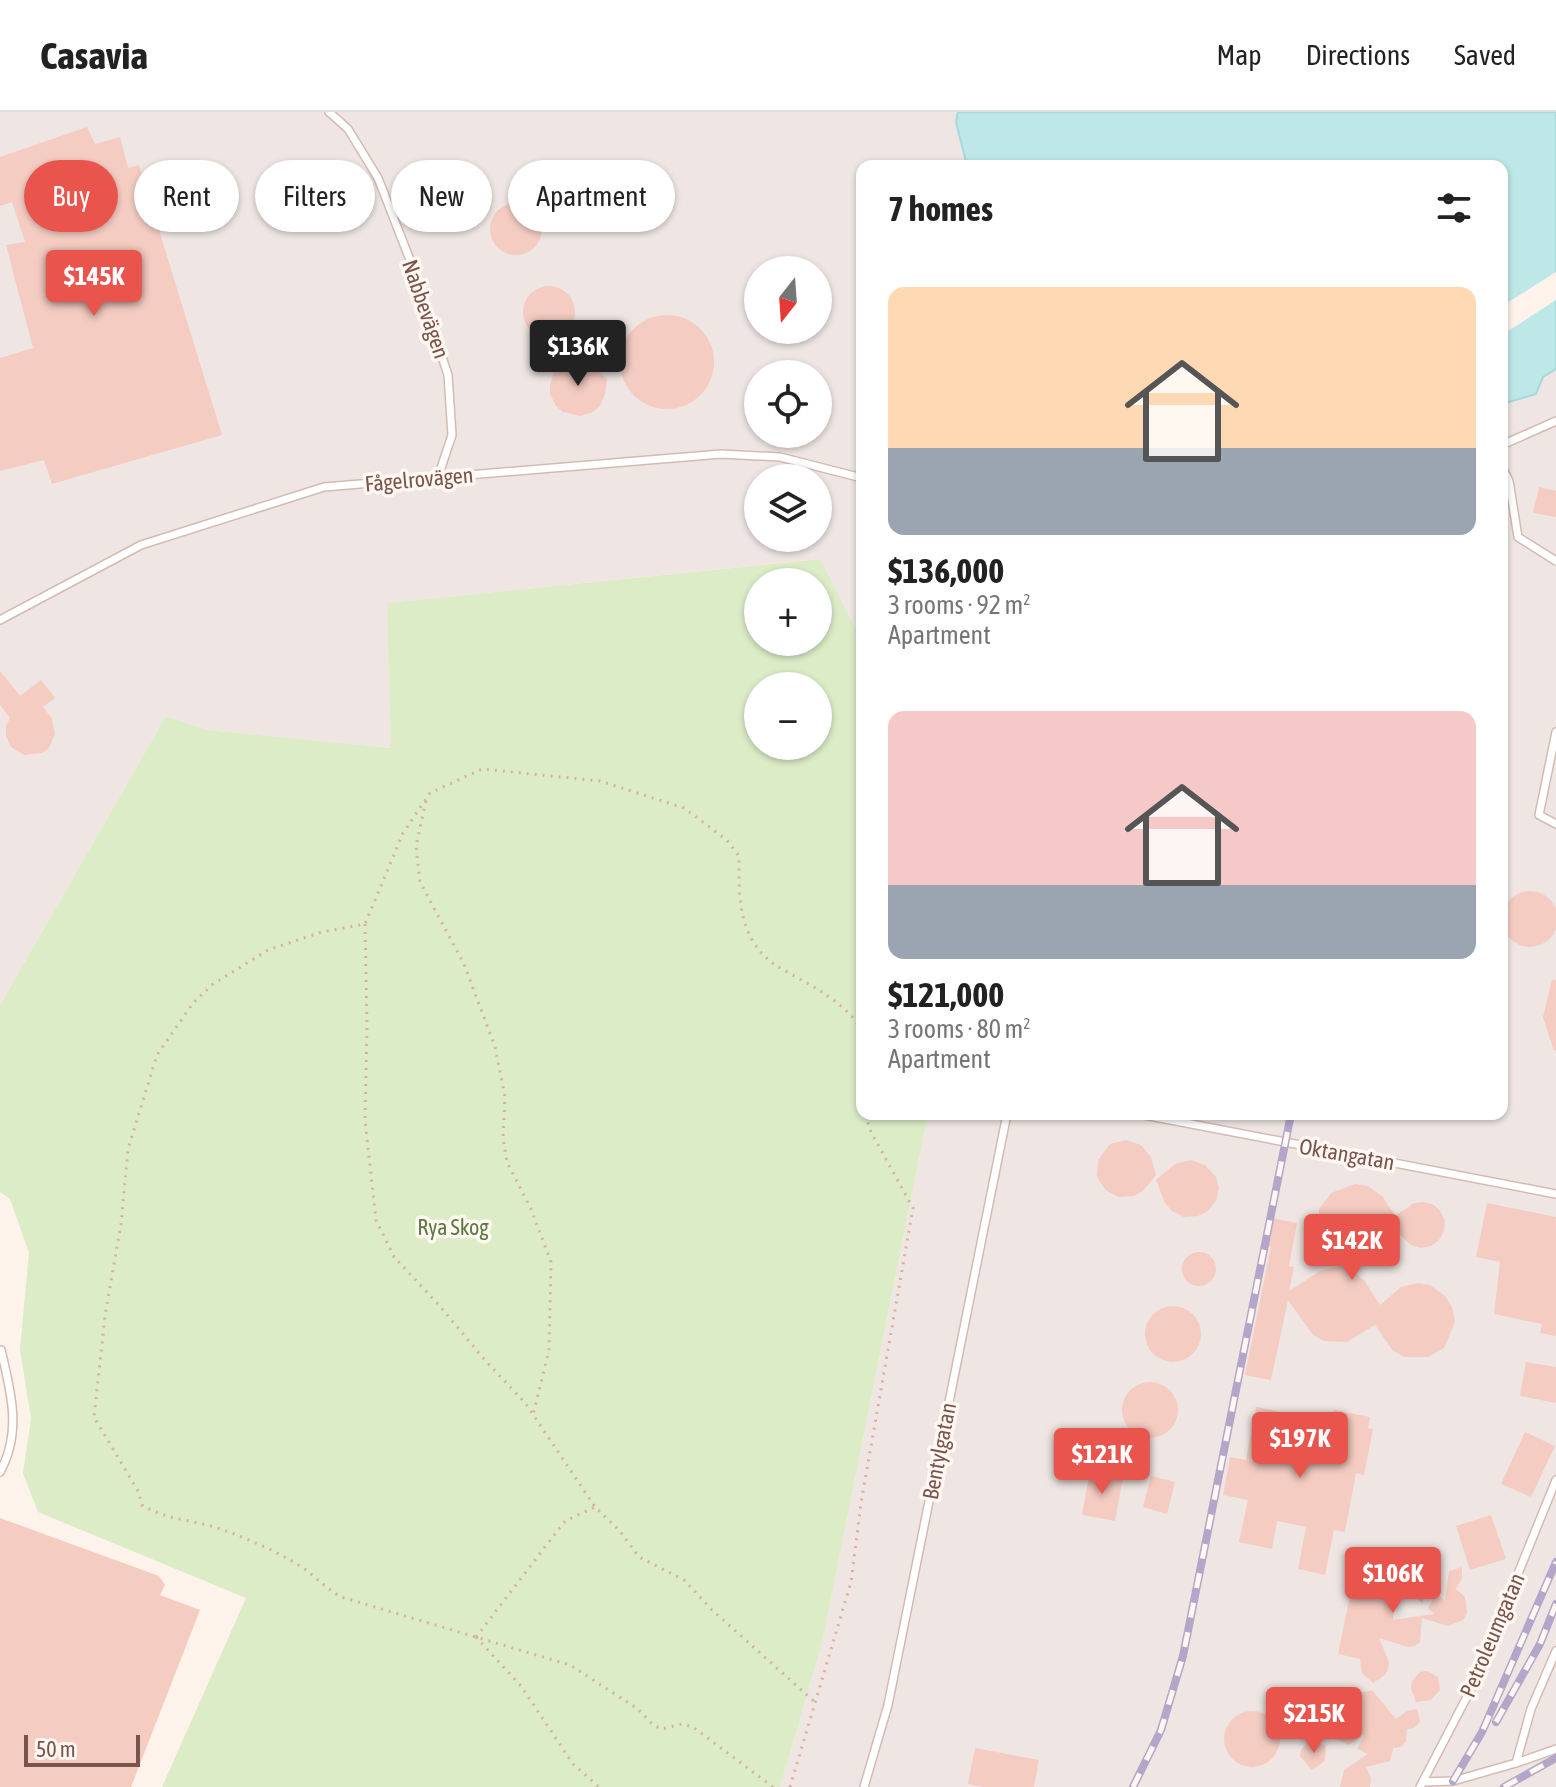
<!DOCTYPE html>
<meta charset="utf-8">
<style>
body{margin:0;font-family:"Asap Condensed",sans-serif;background:#f2f2f2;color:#222;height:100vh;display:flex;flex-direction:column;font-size:30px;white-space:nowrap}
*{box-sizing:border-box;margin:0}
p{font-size:26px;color:#767676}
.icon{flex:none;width:44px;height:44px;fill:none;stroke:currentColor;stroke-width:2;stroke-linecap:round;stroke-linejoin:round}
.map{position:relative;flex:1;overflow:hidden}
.panel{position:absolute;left:856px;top:48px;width:652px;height:960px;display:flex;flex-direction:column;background:#fff;border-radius:16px;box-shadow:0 2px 6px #0004}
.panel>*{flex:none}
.banner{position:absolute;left:24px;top:48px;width:712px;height:72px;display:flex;gap:16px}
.needle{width:52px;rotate:197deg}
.tools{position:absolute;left:744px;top:144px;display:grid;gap:16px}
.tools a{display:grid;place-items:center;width:88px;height:88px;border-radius:50%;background:#fff;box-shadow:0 2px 6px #0004;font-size:40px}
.scale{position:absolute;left:24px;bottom:20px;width:116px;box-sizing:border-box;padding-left:8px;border:4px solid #7a544c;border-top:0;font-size:22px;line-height:28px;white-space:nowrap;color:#7a544c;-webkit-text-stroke:6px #fff7f1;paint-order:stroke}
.price{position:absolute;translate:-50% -68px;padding:0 18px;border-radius:8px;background:#e9554d;color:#fff;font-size:26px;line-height:52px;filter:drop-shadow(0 2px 4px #0008)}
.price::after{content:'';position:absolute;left:50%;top:48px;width:24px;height:18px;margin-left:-12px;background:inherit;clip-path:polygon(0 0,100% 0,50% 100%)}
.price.on{background:#222;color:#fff}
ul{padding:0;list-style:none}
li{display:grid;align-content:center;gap:16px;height:424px;padding:0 32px}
li span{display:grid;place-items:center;height:248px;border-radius:16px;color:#555}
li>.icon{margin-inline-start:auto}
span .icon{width:144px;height:144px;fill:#fffc;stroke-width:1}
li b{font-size:34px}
h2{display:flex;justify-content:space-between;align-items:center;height:96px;padding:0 32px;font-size:34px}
.chip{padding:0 28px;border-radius:36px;background:#fff;box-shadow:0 2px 6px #0004;font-size:28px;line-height:72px}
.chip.on{background:#e9554d;color:#fff}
header{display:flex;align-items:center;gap:48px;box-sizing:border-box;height:112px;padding:0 40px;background:#fff;border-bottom:2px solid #e0e0e0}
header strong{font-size:38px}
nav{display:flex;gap:44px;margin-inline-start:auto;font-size:28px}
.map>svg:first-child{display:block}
.industrial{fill:#efe6e3;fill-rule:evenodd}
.green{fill:#dcecc7;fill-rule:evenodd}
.water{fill:#bde8e7;stroke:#a3dada;stroke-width:2}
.pier{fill:#fdf3ea}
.building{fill:#f4ccc1}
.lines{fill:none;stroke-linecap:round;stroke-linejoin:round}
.lane-casing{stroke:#d3bbb1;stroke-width:10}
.path{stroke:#d9afa3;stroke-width:3;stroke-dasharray:2 6;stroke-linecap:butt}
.lane{stroke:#fff;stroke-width:7}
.rail-casing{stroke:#b3a6c9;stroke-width:8}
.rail{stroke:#fff7f1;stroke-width:5;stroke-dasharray:15;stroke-linecap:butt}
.labels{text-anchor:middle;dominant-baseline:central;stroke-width:7;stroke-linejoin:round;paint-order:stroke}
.street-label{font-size:22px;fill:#7a544c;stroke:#fff7f1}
.park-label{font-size:22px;fill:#5b7a40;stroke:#fff7f1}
</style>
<header>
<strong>Casavia</strong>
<nav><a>Map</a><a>Directions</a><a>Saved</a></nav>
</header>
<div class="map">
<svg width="1556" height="1675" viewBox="0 0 1556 1675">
<rect width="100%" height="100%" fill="#fdf3ea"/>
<g class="industrial">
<path d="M0,0H958L956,10L967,54H862V190L859,198L862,214V530L819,447L388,491L392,636L208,618L166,604L0,893ZM758,158H818V218H758ZM758,262H818V322H758ZM758,366H818V426H758Z"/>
<polygon points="1556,257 1556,1675 780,1675 822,1532 928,1002 1502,1002 1502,292 1536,282 1543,265"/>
</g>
<path class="green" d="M820,447L862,530V1002H928L822,1532L780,1675H162L246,1486L38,1400L23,1361L31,1307L20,1237L29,1141L10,1087L0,1080V893L166,604L208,618L391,636L387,491ZM758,470H818V530H758ZM758,574H818V634H758Z"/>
<polygon class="water" points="958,0 1556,0 1556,257 1543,265 1536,282 1502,292 1502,54 967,54 956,10"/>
<polygon class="pier" points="1556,160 1556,188 1502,223 1502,194"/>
<g class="building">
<polygon points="87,15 95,32 120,25 128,56 139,53 222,323 52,372 44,348 0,359 0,246 33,236 6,133 25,130 12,90 0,94 0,45"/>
<circle cx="516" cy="117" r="26"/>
<circle cx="549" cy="200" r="26"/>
<circle cx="667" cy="250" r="47"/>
<polygon points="573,249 591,251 607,267 605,282 600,294 593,300 580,304 563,300 556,294 550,282 550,273 554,260 561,254"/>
<polygon points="1539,375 1556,379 1556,405 1533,401"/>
<polygon points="0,559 20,584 41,568 55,586 43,595 52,607 55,622 49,636 42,641 24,643 11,635 6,624 6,614 10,606 0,593"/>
<circle cx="1530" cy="807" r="28"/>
<polygon points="1552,868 1556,868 1556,938 1554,939 1543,905"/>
<polygon points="1126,1028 1141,1033 1151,1045 1156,1063 1143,1079 1134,1084 1119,1085 1107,1079 1101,1072 1097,1064 1098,1048 1110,1032"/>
<polygon points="1191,1048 1205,1053 1216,1065 1219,1076 1216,1089 1208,1099 1198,1104 1184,1105 1172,1099 1165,1091 1156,1068 1175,1052"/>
<polygon points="1355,1072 1368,1074 1383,1085 1395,1104 1414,1091 1424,1090 1434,1093 1441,1100 1445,1109 1444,1119 1439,1128 1431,1134 1421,1136 1411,1133 1391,1115 1382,1137 1348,1157 1364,1168 1380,1193 1401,1175 1418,1171 1430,1173 1445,1184 1452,1195 1455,1210 1444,1236 1428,1245 1405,1245 1393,1239 1375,1213 1347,1230 1324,1229 1313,1223 1288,1188 1271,1268 1245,1263 1271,1135 1267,1134 1272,1106 1297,1111 1289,1154 1294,1155 1289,1179 1320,1159 1342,1154 1319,1123 1319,1097 1331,1081"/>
<polygon points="1487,1091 1556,1105 1556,1224 1540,1221 1542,1212 1494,1202 1500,1150 1476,1145"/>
<circle cx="1199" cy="1157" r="17"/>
<circle cx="1173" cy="1222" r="28"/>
<polygon points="1526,1250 1556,1255 1556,1291 1520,1284"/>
<circle cx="1150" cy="1298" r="28"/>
<polygon points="1256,1295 1277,1299 1275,1307 1330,1317 1334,1298 1370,1305 1368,1316 1373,1317 1364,1363 1356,1361 1345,1420 1334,1418 1325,1463 1298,1457 1306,1415 1277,1409 1272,1437 1239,1430 1248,1388 1223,1383 1230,1345 1246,1348"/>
<polygon points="1525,1320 1555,1334 1531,1385 1501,1372"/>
<polygon points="1090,1359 1123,1365 1115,1409 1082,1403"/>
<polygon points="1151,1364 1175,1370 1167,1402 1143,1395"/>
<polygon points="1491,1403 1506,1447 1470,1458 1456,1414"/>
<polygon points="0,1406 159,1464 165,1473 160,1483 200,1498 131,1675 0,1675"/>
<polygon points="1414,1446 1422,1447 1426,1453 1420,1467 1425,1471 1423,1492 1397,1469 1393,1508 1434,1502 1428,1496 1436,1481 1445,1489 1449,1459 1462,1455 1462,1466 1456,1477 1465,1485 1467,1501 1463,1508 1448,1514 1422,1506 1420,1530 1415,1534 1408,1535 1379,1526 1389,1550 1388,1557 1385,1563 1373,1571 1362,1561 1360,1547 1338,1542 1355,1459 1382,1464 1388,1461 1378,1453 1393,1457 1398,1454 1398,1459 1405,1461"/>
<polygon points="1427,1559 1438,1565 1440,1578 1431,1588 1416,1590 1411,1576 1412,1569 1420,1560"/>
<polygon points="1372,1578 1396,1607 1407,1599 1417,1597 1420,1610 1414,1616 1407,1617 1406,1629 1401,1635 1393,1636 1390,1649 1366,1655 1371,1666 1370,1675 1340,1675 1344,1658 1368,1642 1357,1637 1365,1622 1349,1633 1340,1629 1334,1615 1334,1600 1347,1584"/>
<circle cx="1252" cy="1627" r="28"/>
<polygon points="1308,1630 1326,1633 1325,1649 1312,1658 1300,1644 1301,1638"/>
<polygon points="975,1636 1039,1648 1034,1675 983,1675 968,1672"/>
</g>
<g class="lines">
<g class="lane-casing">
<g id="lane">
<polyline points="329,0 348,17 378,66 410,148 448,263 452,323 438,365"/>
<polyline points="1502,333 1556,309"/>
<polyline points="1502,355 1509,369 1518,425 1556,449"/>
<polyline points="0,508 141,433 324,375 721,342 780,345 862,366"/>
<polyline points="1556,620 1539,703 1556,712"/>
<polyline points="1139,1002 1556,1082"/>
<path d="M0,1360C22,1320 11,1280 1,1238"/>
<polyline points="1516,1651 1556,1637"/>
<polyline points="1423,1670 1453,1669 1516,1651 1531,1597 1556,1539"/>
<polyline points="864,1675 888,1593 1007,1002"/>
<polyline points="1420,1675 1472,1575 1556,1368"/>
</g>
</g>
<g class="path">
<polyline points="426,689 416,734 420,770 464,852 495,935 505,985 503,1026 507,1050 531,1097 551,1150 549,1238 533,1303"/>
<polyline points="365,812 367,914 365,1008 376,1108 394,1145 438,1192 484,1247 526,1292 595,1395 619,1418 639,1445 684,1468 711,1497 816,1591"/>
<polyline points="476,1525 521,1574 573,1652 599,1675"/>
<polyline points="476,1525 565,1409 595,1395"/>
<path d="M773,1675L693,1615L682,1612L662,1617L653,1613L638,1597L570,1553L341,1485C328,1477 318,1468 306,1458C283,1442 253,1429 226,1419C199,1408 167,1409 142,1393L138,1379L94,1305L105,1204L121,1112L128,1037L157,943L193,891L213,872L268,838L322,820L365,812L403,721L430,681L482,657L600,669L684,696L727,728L739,744C739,784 737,825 774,852C789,862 807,870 822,880C837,890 854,903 862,919"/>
<polyline points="790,1675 851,1470 861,1391 913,1096 871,1020 865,1002"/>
</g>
<use href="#lane" class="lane"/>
<g class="rail-casing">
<g id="rail">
<polyline points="1496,1610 1540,1532 1556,1492"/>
<polyline points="1453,1669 1482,1620 1556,1450"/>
<polyline points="1133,1675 1161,1618 1183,1544 1291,1002"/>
<polyline points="1504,1675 1556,1646"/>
</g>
</g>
<use href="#rail" class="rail"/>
</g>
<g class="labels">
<g class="street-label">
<text transform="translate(426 197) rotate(71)">Nabbevägen</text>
<text transform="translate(419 367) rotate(-5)">Fågelrovägen</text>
<text transform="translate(1347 1042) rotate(10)">Oktangatan</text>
<text transform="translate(939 1339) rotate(-79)">Bentylgatan</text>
<text transform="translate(1492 1523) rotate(-67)">Petroleumgatan</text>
</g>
<g class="park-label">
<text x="453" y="1115">Rya Skog</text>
</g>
</g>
</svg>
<div class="tools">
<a><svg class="needle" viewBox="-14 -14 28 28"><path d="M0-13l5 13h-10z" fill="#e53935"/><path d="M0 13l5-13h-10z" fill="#767676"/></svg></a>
<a><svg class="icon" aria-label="locate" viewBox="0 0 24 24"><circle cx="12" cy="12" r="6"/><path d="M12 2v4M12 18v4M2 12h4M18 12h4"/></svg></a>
<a><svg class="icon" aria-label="layers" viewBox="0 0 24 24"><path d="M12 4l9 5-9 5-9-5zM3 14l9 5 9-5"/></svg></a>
<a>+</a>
<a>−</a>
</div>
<div class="scale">50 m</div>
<b class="price" style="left:94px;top:206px">$145K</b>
<b class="price on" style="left:578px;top:276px">$136K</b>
<b class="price" style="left:1352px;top:1170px">$142K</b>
<b class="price" style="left:1300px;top:1368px">$197K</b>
<b class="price" style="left:1102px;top:1384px">$121K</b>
<b class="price" style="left:1393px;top:1503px">$106K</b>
<b class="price" style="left:1314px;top:1643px">$215K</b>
<div class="banner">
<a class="chip on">Buy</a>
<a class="chip">Rent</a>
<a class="chip">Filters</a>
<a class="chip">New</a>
<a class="chip">Apartment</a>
</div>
<section class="panel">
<h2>7 homes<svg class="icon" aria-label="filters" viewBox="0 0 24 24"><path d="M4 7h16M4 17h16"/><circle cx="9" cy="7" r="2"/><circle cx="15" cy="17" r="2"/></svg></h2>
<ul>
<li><span style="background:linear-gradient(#ffd9b3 65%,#9aa5b1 0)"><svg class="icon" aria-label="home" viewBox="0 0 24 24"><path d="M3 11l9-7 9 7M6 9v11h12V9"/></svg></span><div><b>$136,000</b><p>3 rooms · 92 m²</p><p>Apartment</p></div></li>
<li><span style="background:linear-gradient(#f6c9c9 70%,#9aa5b1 0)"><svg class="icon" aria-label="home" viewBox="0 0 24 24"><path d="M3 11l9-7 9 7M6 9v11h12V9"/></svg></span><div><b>$121,000</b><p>3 rooms · 80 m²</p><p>Apartment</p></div></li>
</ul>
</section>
</div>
